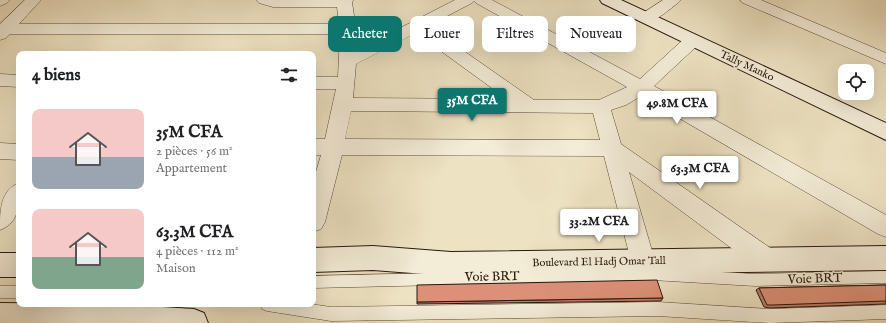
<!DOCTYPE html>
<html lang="fr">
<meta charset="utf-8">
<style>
body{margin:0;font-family:"IM FELL English",serif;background:#f2f2f2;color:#202124;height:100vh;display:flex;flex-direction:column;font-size:15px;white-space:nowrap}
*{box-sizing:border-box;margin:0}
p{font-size:13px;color:#757577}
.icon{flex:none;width:22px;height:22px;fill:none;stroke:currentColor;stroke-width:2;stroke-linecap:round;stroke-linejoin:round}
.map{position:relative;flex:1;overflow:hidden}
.details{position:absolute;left:16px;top:51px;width:300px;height:256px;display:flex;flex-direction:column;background:#fff;border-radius:8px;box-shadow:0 4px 16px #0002}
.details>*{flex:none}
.hud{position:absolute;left:328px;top:16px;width:380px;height:36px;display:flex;gap:8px}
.fabs{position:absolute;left:838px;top:64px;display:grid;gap:8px}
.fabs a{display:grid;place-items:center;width:36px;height:36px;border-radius:8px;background:#fff;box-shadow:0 4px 16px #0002;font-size:20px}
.price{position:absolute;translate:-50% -34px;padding:0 9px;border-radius:4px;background:#fff;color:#222;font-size:13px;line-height:26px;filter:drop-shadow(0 1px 2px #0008)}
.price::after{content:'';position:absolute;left:50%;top:24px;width:12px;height:9px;margin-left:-6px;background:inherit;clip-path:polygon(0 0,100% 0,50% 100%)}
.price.selected{background:#0f766e;color:#fff}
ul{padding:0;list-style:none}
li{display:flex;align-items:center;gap:12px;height:100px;padding:0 16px}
li span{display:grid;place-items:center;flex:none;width:112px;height:80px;border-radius:8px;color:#555}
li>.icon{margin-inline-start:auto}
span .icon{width:48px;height:48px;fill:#fffc;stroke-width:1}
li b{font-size:17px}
h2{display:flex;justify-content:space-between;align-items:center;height:48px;padding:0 16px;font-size:17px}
.tag{padding:0 14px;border-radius:8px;background:#fff;box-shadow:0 4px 16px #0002;font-size:14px;line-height:36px}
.tag.selected{background:#0f766e;color:#fff}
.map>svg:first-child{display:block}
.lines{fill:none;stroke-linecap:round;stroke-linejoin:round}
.lane-casing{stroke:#5a4a3b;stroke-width:1}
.street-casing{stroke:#5a4a3b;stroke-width:1}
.secondary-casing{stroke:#29170e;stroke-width:2}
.lane{fill:#f3ecd7;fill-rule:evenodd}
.street{fill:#f3ecd7;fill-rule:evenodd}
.secondary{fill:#f3ecd7;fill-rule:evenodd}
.wall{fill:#bc7c66;stroke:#29170e}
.building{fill:#db9077;stroke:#29170e}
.labels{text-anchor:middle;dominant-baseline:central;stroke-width:3;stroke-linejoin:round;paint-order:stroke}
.street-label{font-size:11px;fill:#29170e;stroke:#f3ecd7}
.near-street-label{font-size:13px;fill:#29170e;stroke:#f3ecd7}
</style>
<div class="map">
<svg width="886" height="323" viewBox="0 0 886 323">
<rect width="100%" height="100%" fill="#ede2c2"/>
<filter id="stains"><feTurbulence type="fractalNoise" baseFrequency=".005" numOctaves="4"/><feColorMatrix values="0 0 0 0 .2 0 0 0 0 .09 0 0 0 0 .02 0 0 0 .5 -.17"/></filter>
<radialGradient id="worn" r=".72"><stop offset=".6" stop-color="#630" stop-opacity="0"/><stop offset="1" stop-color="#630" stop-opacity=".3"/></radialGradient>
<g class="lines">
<g class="lane-casing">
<g id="lane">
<polygon points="652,268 755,274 886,271 886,283 755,286 652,280 313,288 313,276"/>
<rect x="0" y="286" width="19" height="12"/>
<polygon points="658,302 770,309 886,305 886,319 770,323 658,316 331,321 267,311 262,309 260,304 310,304 331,307"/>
</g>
</g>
<g class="street-casing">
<g id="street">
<polygon points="0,0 10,0 7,3 0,6"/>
<path d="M25,0H41L19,24H339L337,7H273L259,3L256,0H354L352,2L356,29L357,50L455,0H492L640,79L686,37L692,36L698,37L700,41L698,45L654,86L886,215V237L878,234L641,96L626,105L611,110L621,144L776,252L779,260L776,268L767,271L758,268L629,172L655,261L652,269L643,272L634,269L631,261L604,156L342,155L325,222L321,229L313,232V182L321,155H313V139H325L336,89H313V77H338L340,34H10L6,38L0,40V24ZM474,1L476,3L627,87L599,100H534L428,26L472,3ZM416,33L507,99L353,98L356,64ZM351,111L593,113L600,140L345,139Z"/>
<path d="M663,0H681L678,3C668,10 654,25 640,21L638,18L640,15Z"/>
<polygon points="740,0 761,0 886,53 886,64 743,3"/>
<polygon points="0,74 19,75 19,87 0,86"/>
<polygon points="0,143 19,144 19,160 0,159"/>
<path d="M19,183C19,202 21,222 0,230C0,211 0,190 19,183Z"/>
</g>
</g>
<g class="secondary-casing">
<g id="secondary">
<polygon points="600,0 621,0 886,123 886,140 602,3"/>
<polygon points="373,246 451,252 886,246 886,270 451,276 373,270 313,272 313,248"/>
<rect x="0" y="253" width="19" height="24"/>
<polygon points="0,303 114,304 194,309 204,313 208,323 0,323"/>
</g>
</g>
<use href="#lane" class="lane"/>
<use href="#street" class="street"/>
<use href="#secondary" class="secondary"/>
</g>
<g class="wall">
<polygon points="886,285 886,304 770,308 764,307 756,290 759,288"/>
<polygon points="663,298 661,301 417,304 417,302"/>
</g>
<g class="building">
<polygon points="657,280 663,298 417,302 417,285"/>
<polygon points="886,285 886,301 773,305 767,305 759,288"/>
</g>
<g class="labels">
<g class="street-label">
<text transform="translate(747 66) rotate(25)">Tally Manko</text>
<text transform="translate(599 262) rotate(-1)">Boulevard El Hadj Omar Tall</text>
</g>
<g class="near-street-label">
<text transform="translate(492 277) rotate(-1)">Voie BRT</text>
<text transform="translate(815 279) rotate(-2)">Voie BRT</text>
</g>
</g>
<rect width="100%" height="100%" filter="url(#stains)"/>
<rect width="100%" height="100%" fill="url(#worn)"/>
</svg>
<div class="fabs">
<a><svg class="icon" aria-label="locate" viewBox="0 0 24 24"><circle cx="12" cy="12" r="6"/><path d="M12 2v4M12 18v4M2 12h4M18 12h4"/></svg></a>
</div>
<b class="price selected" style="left:472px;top:122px">35M CFA</b>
<b class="price" style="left:677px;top:125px">49.8M CFA</b>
<b class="price" style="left:700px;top:190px">63.3M CFA</b>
<b class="price" style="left:599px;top:243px">33.2M CFA</b>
<div class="hud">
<a class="tag selected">Acheter</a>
<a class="tag">Louer</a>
<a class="tag">Filtres</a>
<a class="tag">Nouveau</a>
</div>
<section class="details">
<h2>4 biens<svg class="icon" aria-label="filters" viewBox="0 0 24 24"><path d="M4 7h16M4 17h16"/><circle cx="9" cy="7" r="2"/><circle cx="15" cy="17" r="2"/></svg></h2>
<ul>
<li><span style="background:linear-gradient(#f6c9c9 60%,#9aa5b1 0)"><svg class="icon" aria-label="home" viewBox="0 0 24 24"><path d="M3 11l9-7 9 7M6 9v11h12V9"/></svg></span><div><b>35M CFA</b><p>2 pièces · 56 m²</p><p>Appartement</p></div></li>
<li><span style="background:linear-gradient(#f6c9c9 60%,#7fa58c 0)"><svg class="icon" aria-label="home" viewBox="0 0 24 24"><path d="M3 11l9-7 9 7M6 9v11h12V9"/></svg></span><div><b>63.3M CFA</b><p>4 pièces · 112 m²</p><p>Maison</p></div></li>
</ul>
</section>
</div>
